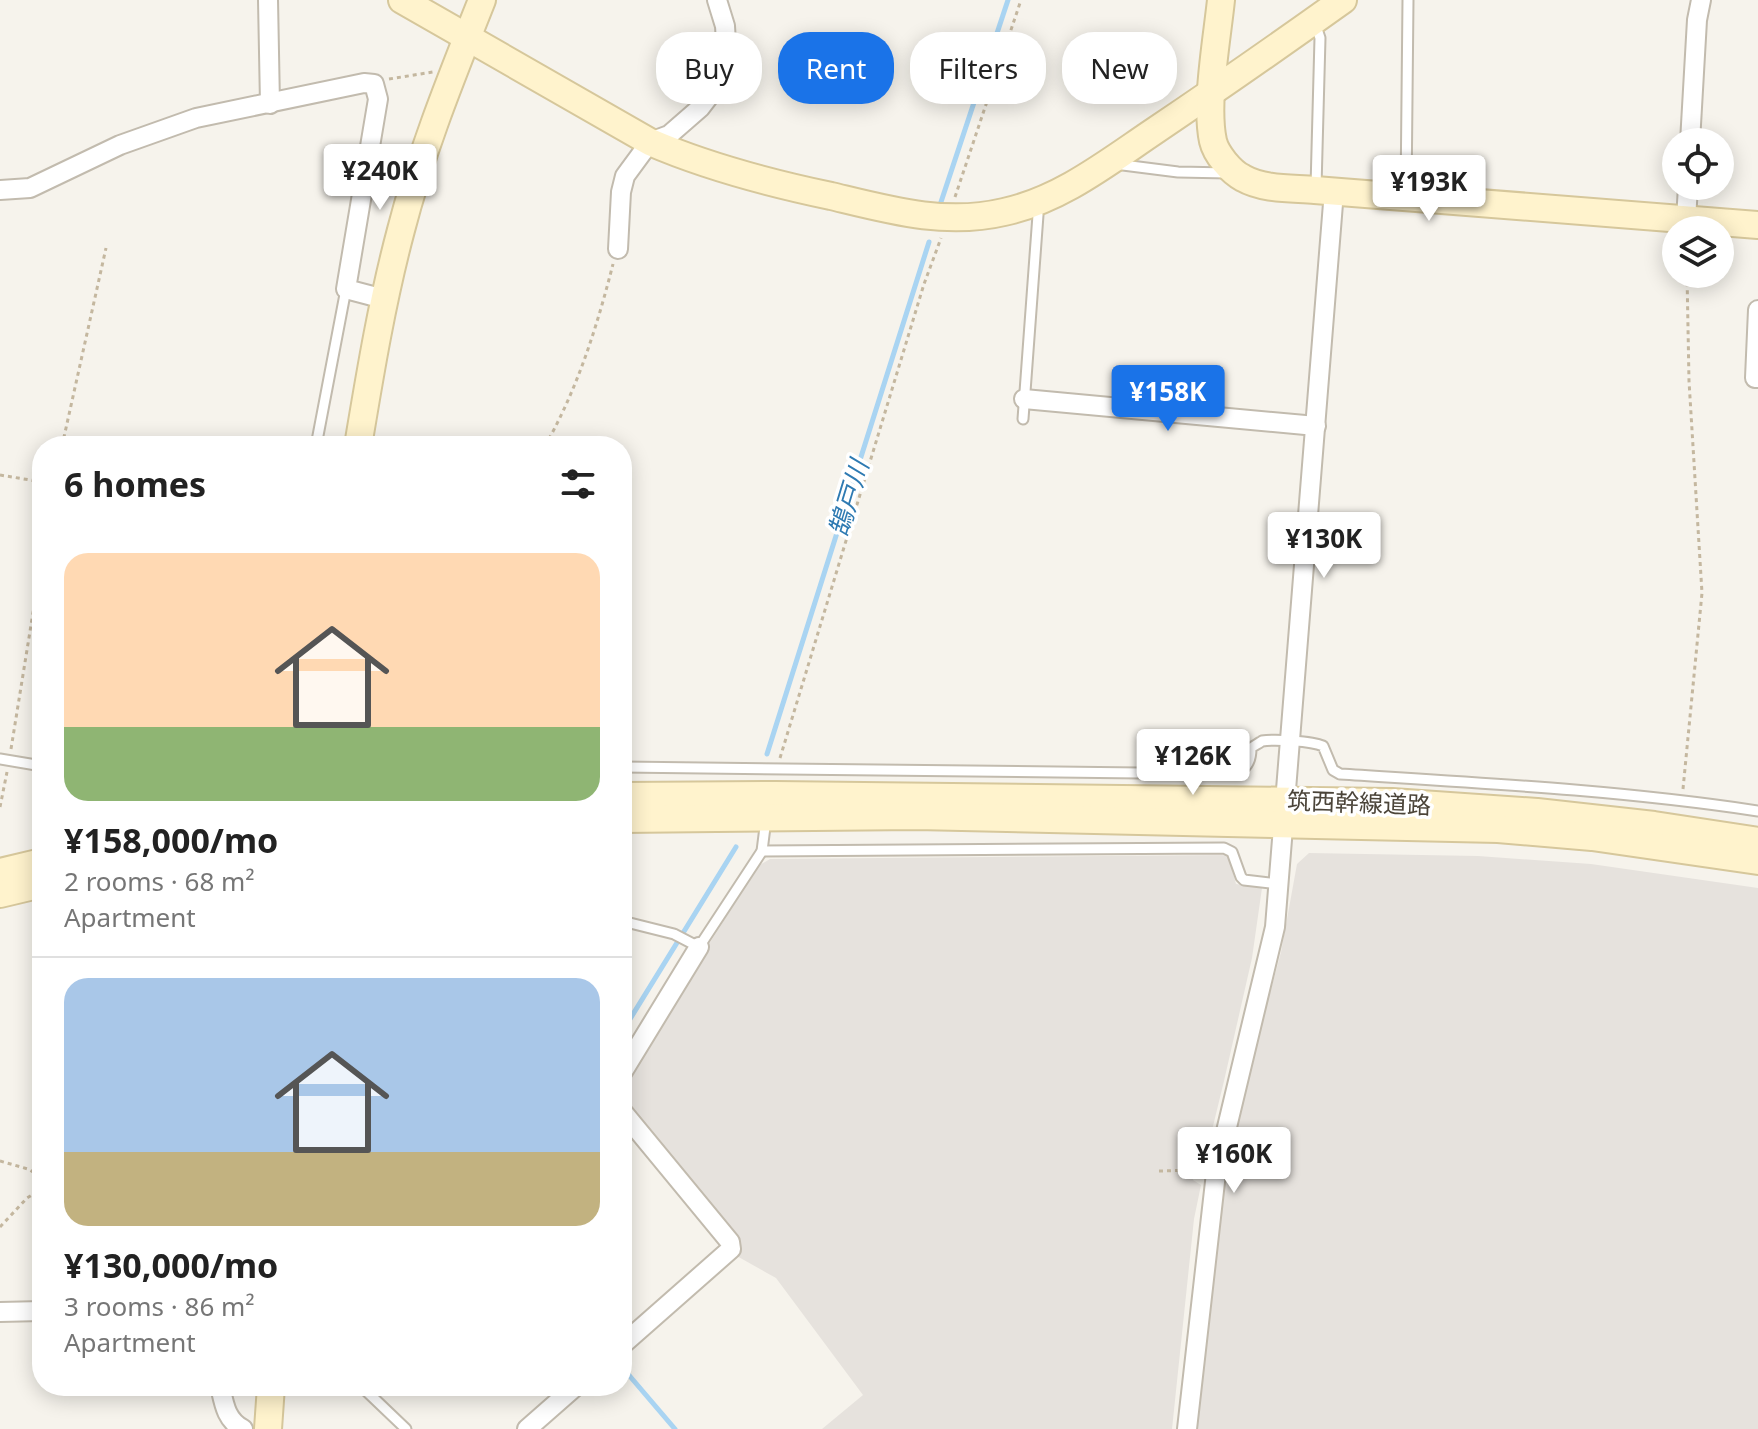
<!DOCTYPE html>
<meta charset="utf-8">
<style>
body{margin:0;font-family:"Noto Sans","Noto Sans JP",sans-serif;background:#f2f2f2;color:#222;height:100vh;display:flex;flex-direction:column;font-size:30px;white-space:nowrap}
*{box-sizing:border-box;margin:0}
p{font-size:26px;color:#767676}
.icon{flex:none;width:44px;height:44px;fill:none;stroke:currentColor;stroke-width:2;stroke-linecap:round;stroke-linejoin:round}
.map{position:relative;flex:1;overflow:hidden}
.sheet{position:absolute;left:32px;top:436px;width:600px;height:960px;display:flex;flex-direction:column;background:#fff;border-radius:32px;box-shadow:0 4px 20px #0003}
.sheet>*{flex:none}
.guide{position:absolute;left:656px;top:32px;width:760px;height:72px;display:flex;gap:16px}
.controls{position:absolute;left:1662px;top:128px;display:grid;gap:16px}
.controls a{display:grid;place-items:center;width:72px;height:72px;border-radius:50%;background:#fff;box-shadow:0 4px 20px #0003;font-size:40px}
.price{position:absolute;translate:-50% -68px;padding:0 18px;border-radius:8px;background:#fff;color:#222;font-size:26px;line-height:52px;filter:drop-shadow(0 2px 4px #0008)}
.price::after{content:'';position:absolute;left:50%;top:48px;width:24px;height:18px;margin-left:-12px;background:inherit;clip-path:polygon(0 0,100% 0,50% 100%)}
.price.active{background:#1a73e8;color:#fff}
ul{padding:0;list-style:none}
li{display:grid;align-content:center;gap:16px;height:424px;padding:0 32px}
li+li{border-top:2px solid #e0e0e0}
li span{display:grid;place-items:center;height:248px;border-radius:24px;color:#555}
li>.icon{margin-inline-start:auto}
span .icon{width:144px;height:144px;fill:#fffc;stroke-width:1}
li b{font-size:34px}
h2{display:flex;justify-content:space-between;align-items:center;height:96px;padding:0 32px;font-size:34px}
.pill{padding:0 28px;border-radius:32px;background:#fff;box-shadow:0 4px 20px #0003;font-size:28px;line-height:72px}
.pill.active{background:#1a73e8;color:#fff}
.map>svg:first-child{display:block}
.industrial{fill:#e6e2dd}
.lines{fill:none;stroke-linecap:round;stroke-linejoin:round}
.stream{stroke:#a9d4f2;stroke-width:5}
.lane-casing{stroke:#c2bbae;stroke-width:13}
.street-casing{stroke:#c2bbae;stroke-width:22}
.secondary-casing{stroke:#d6c79b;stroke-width:30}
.path{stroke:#c4b79f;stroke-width:3;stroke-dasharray:4 4;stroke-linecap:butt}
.lane{stroke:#fff;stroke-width:9}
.street{stroke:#fff;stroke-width:18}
.secondary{stroke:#fff3cd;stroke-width:26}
.labels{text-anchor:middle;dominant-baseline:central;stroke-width:7;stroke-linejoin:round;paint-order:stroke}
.street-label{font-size:24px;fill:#4b4439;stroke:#fff}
.water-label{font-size:26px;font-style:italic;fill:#2e7ab2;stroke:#fff}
</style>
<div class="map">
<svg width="1758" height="1429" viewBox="0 0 1758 1429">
<rect width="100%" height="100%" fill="#f6f3ec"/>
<g class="industrial">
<polygon points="1309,853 1478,856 1591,864 1758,888 1758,1429 1195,1429 1228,1149 1281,952 1297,864"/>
<polygon points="1228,855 1236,884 1262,888 1252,958 1224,1081 1205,1159 1197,1161 1193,1180 1201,1185 1194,1219 1172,1429 822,1429 863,1395 776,1278 735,1255 627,1110 623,1098 625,1078 758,866 770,859"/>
</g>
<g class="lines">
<g class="stream">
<polyline points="941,202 1008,0"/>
<polyline points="767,754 929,242"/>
<polyline points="622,1032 736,847"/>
<polyline points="622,1367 675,1429"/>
</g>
<g class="lane-casing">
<g id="lane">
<polyline points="1315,23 1320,38 1316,187"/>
<polyline points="1115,164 1178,172 1228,173"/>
<polyline points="1406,196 1408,0"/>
<polyline points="1023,419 1038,215 1036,203"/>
<polyline points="316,446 346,289"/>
<polyline points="0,759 42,766"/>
<path d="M622,767L1223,774C1241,772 1251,769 1251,748C1252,747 1261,742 1262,741C1274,739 1312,741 1323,746L1333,770L1340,774C1480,783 1619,790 1758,811"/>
<polyline points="762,851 1224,848 1232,852 1241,877 1244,880 1279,884"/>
<polyline points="622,921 674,934 699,947 762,851 766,819"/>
<polyline points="361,1386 406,1429"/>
</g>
</g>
<g class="street-casing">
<g id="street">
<polyline points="268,0 270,104"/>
<polyline points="1690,142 1697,20 1701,0"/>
<polyline points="0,190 30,188 120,145 196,118 364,83 374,84 378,99 346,289 384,299"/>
<polyline points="1686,220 1688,186"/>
<polyline points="618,249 621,192 625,176 650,142 669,135 700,108 720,82 726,42 725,26 717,0"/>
<polyline points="1758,310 1755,378 1758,378"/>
<polyline points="1024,399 1316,426"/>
<polyline points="622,1073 699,947"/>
<polyline points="622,1111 730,1242 731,1249 622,1345"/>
<polyline points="0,1312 42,1311"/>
<path d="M220,1386C224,1404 226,1420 243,1429"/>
<polyline points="527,1429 576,1386"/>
<polyline points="1187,1429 1216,1173 1275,927 1334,191"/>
</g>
</g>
<g class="secondary-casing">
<g id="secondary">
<path d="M402,0L650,142C708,167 769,183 831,196C889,210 945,226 1004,212C1060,200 1107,163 1153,132C1217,89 1280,45 1343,0"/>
<path d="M1221,0C1217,39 1205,104 1213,141C1216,154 1231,172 1243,178C1264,190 1293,188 1315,190L1758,225"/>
<path d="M358,446C370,374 382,301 401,230C421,152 452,76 482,0"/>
<polyline points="622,796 776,795 1392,802 1537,812 1654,825 1758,841"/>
<polyline points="622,819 917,816 1498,829 1592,837 1758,861"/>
<polyline points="0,872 42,862"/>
<polyline points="0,894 42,884"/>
<polyline points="268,1429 271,1386"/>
</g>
</g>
<g class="path">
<polyline points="389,79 433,72"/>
<polyline points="955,197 1021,0"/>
<polyline points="62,446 106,248"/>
<path d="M545,446C577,390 597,327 613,264"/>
<polyline points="0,475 42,482"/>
<polyline points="11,749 42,557"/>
<polyline points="780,758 924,284 941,238"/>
<polyline points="1683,789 1702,593 1689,381 1687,274"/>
<polyline points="0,807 7,772"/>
<polyline points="0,1161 28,1169 42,1177"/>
<polyline points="1159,1171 1200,1170"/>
<polyline points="0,1227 27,1198 42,1189"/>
</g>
<use href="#lane" class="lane"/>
<use href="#street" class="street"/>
<use href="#secondary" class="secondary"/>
</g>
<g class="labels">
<g class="street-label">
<text transform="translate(1359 802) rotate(2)">筑西幹線道路</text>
</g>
<g class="water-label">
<text transform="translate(848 498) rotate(-73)">鵠戸川</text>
</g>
</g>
</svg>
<div class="controls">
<a><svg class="icon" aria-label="locate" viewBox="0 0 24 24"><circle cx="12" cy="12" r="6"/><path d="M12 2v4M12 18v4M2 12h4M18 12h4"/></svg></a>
<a><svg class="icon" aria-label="layers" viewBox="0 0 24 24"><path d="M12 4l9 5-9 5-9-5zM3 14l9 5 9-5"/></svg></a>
</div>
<b class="price" style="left:380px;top:212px">¥240K</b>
<b class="price" style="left:1429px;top:223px">¥193K</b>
<b class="price active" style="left:1168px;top:433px">¥158K</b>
<b class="price" style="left:1324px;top:580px">¥130K</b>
<b class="price" style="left:1193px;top:797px">¥126K</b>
<b class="price" style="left:1234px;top:1195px">¥160K</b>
<div class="guide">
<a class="pill">Buy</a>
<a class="pill active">Rent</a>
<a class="pill">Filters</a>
<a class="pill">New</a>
</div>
<section class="sheet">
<h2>6 homes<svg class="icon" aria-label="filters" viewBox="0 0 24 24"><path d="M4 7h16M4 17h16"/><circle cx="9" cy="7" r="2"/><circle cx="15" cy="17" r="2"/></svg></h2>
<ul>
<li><span style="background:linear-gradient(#ffd9b3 70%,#8fb573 0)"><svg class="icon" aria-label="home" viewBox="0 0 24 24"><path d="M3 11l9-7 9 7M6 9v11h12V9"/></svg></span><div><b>¥158,000/mo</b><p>2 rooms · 68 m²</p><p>Apartment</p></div></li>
<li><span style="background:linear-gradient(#a9c7e8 70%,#c2b280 0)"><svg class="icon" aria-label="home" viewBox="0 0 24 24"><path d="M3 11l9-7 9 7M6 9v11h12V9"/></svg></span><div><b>¥130,000/mo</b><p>3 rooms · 86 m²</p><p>Apartment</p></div></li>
</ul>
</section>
</div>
